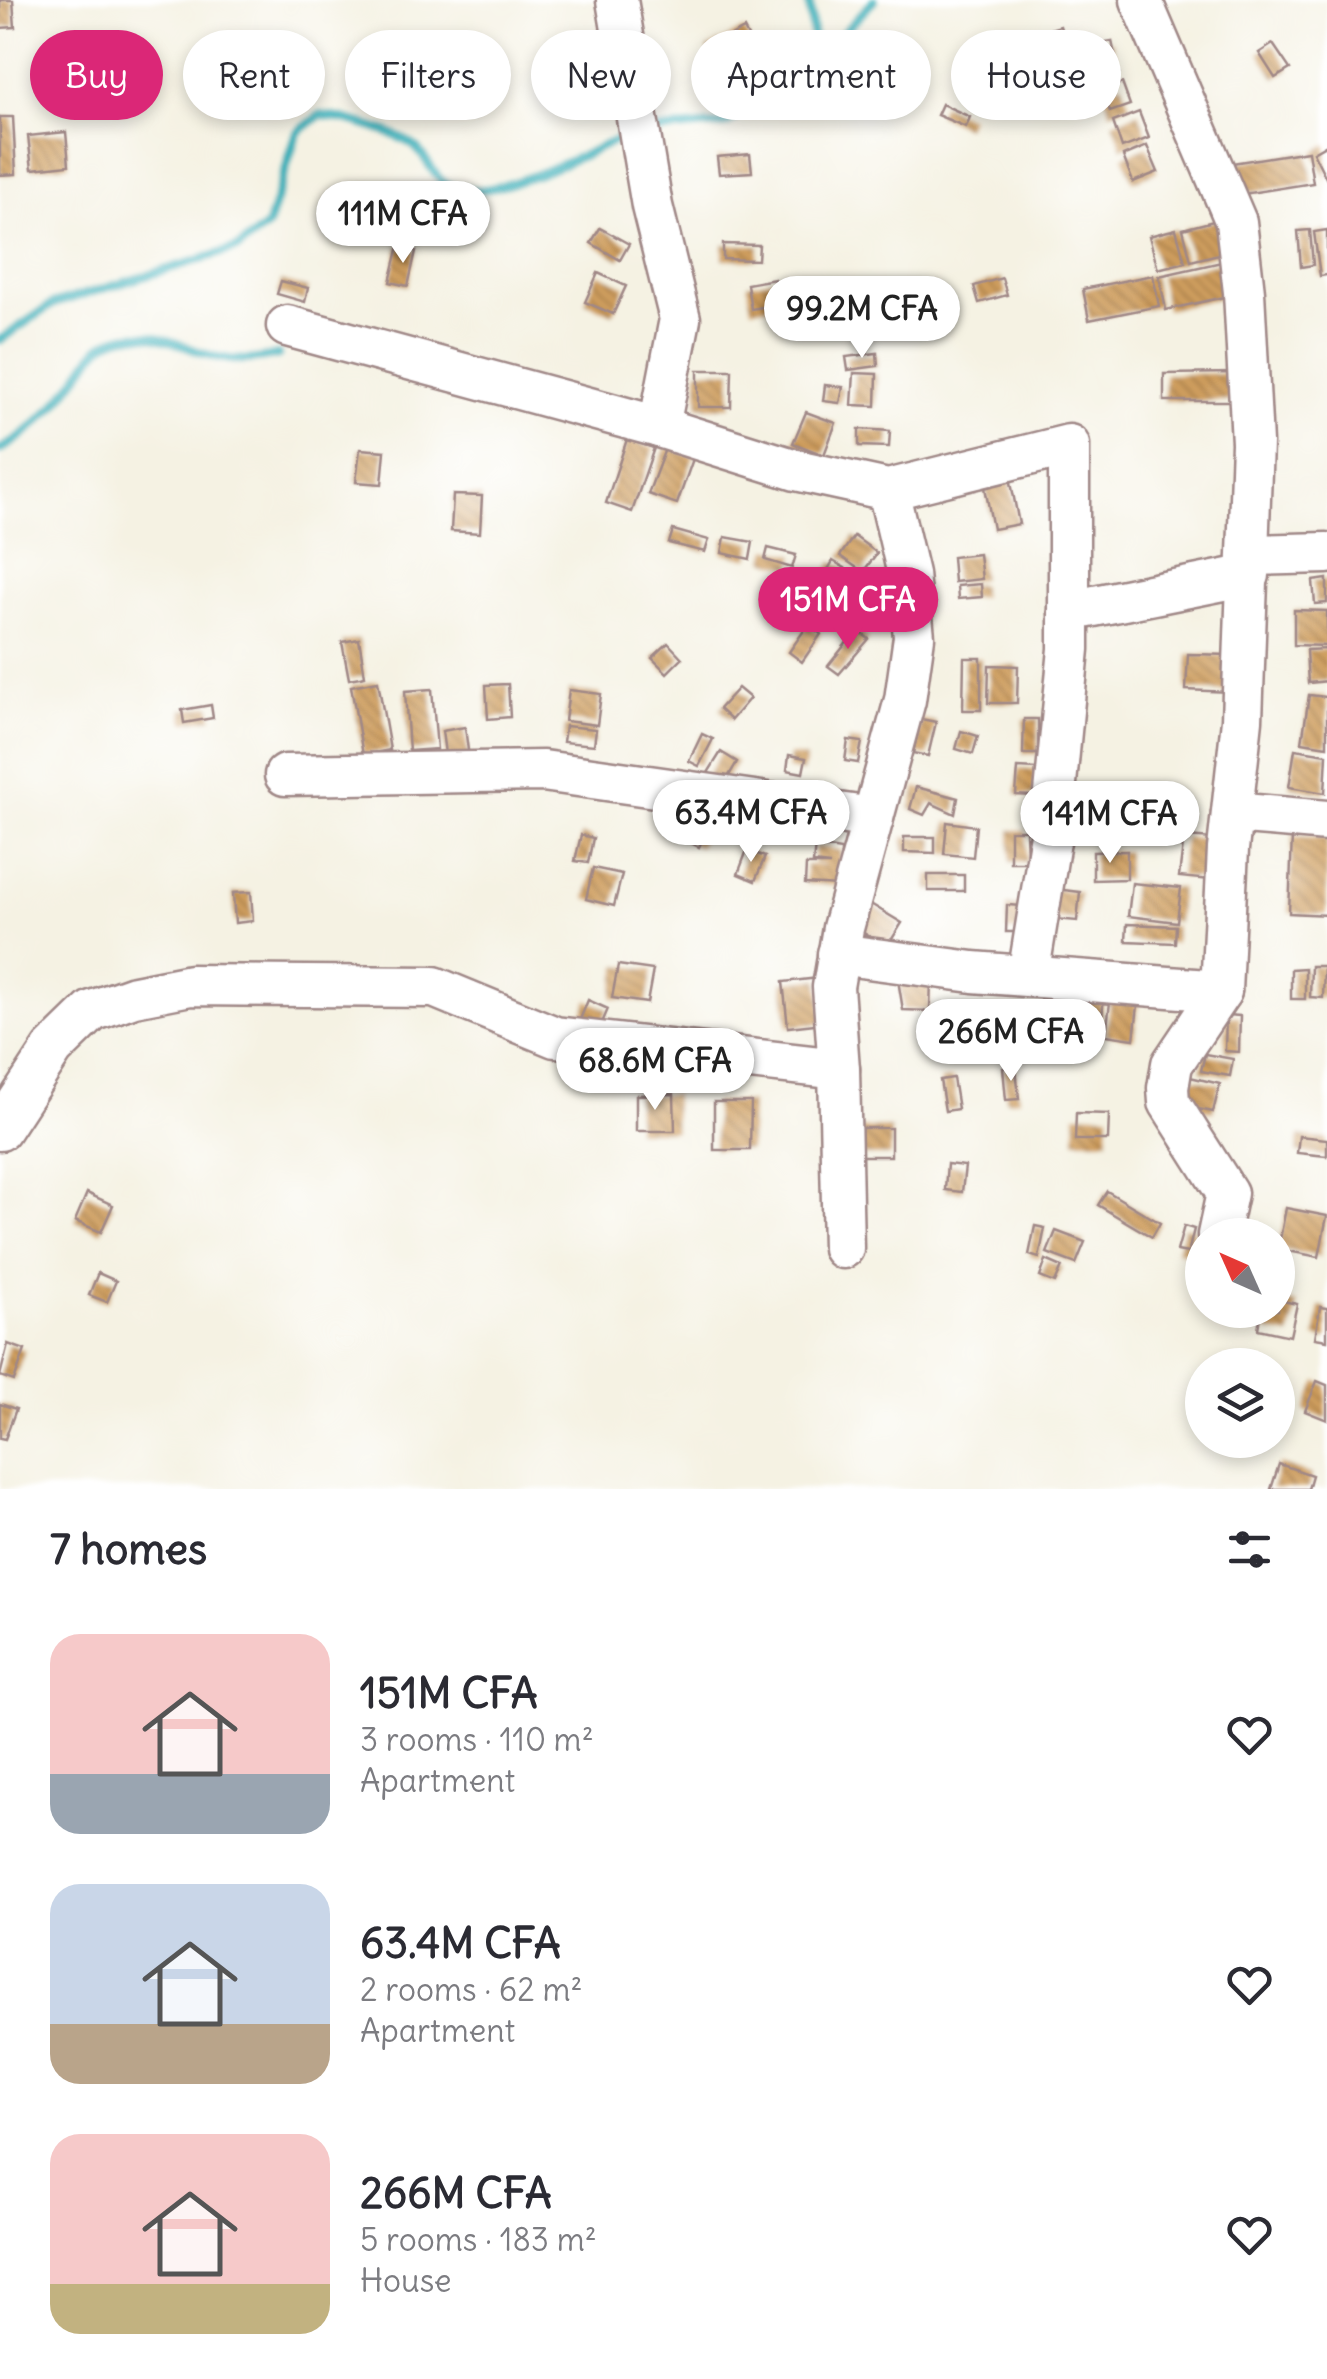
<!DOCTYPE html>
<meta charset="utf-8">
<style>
body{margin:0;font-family:Delius,sans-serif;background:#f2f2f3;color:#2b2b33;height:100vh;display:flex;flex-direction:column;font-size:38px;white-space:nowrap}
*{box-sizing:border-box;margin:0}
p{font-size:32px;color:#7c7c81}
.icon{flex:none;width:55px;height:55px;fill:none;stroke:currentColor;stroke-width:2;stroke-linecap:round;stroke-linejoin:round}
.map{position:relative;height:1489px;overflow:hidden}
.panel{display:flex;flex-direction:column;background:#fff;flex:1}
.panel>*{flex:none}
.top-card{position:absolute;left:30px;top:30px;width:1268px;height:90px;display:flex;gap:20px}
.needle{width:65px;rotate:315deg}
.fabs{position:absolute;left:1185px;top:1218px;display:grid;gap:20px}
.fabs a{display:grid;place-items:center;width:110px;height:110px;border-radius:50%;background:#fff;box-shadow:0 5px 15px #0003;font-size:50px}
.price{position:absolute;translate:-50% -85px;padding:0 22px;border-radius:35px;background:#fff;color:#222;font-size:32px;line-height:65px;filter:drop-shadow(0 2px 5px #0008)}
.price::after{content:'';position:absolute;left:50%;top:60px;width:30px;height:22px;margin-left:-15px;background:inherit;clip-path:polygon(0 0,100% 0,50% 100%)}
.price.on{background:#db2777;color:#fff}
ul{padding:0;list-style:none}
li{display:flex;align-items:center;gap:30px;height:250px;padding:0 50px}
li span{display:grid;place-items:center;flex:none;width:280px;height:200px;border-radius:30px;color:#555}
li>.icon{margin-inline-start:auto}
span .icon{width:120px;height:120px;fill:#fffc;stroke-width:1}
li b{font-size:42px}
h2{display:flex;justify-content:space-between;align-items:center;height:120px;padding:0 50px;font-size:42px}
.chip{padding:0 35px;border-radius:45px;background:#fff;box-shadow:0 5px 15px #0003;font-size:35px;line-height:90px}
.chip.on{background:#db2777;color:#fff}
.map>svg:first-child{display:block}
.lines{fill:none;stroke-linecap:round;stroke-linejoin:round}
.stream{stroke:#40b0b9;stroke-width:9}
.building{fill:url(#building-back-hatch)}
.minor-casing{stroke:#a08887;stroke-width:45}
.minor{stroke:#fff;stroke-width:40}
</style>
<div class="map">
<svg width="1327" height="1489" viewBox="0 0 1327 1489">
<defs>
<pattern id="building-back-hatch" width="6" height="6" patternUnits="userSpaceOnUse" patternTransform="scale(2.5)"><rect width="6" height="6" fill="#ce9d5d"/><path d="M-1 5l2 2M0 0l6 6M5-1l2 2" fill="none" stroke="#a97f4d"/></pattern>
</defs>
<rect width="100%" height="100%" fill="#fff"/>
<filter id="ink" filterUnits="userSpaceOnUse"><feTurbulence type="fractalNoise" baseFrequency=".01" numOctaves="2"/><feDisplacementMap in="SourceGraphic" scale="20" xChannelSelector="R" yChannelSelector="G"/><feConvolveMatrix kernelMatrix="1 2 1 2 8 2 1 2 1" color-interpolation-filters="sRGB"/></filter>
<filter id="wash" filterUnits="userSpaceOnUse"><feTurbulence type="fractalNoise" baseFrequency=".0048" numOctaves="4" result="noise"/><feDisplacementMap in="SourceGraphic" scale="40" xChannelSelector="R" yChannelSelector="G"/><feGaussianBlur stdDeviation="2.25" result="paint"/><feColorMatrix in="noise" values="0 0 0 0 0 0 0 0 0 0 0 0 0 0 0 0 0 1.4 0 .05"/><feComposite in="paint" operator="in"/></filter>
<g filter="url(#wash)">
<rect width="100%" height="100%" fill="#f5f2e3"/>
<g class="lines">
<g class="stream">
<polyline points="816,62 874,0"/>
<polyline points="651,131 726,124 816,62 809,0"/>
<path d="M0,340L53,304L238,248L268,225L297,133L320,115C346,119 394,131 414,146C426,156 432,173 443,182C481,212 591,149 631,134"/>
<path d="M0,450C31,432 53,410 74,382C83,371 92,353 103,345C138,320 182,348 216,357C237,362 258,360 278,355"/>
</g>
</g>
<g id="blocks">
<g class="building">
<polygon points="0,0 13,0 15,27 0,28"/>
<polygon points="1060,26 1066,45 1046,51 1040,32"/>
<polygon points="744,29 770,79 733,99 707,49"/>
<polygon points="1112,41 1119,73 1092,79 1085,46"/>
<polygon points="1273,44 1290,69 1275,78 1259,53"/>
<polygon points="1122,83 1130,105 1110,112 1103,90"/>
<polygon points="942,104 970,117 966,127 937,115"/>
<polygon points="1139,112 1149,138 1122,148 1113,122"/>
<polygon points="0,117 13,117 16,174 0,175"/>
<polygon points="66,132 69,165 32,169 28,136"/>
<polygon points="1327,144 1327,180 1313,152"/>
<polygon points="1147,146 1158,172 1133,182 1123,156"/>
<polygon points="1308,151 1313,183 1236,195 1232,163"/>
<polygon points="750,154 752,172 719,174 717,157"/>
<polygon points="1221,219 1230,251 1191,261 1183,229"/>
<polygon points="600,228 629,244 620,260 591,243"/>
<polygon points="1176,229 1185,262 1158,269 1149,236"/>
<polygon points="1310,230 1313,265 1301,267 1298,231"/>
<polygon points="1327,230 1327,275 1320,276 1314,232"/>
<polygon points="723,244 759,245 758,260 723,259"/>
<polygon points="399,246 416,251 408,286 390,282"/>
<polygon points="1226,261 1233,295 1166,310 1159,276"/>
<polygon points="598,273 626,286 613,314 585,302"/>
<polygon points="1153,275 1159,306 1089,320 1083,289"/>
<polygon points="1002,278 1007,295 979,303 974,286"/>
<polygon points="775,279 780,304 751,309 747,284"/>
<polygon points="281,281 308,288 305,302 277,294"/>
<polygon points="877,353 878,366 848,370 846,357"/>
<polygon points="698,370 732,370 731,407 698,407"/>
<polygon points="854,373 877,374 876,406 852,405"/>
<polygon points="1234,373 1234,401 1164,401 1164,374"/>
<polygon points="825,385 843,387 840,403 823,401"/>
<polygon points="806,412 836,423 824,455 793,443"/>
<polygon points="859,429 890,431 889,447 859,446"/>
<polygon points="627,439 654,448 632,512 606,503"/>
<polygon points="666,446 694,456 677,504 648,494"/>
<polygon points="360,449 385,451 382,484 356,482"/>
<polygon points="1010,477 1019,524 993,529 984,482"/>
<polygon points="453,495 482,496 480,533 451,531"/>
<polygon points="673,530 709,540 705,552 669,543"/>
<polygon points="854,536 877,553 863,572 840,556"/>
<polygon points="725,537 753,542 750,559 722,553"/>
<polygon points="768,548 796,555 792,568 765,560"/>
<polygon points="979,554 982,579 954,582 952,557"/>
<polygon points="833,561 845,568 815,617 804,610"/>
<polygon points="845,575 877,600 869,609 838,585"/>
<polygon points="1327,579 1327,603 1315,604 1313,581"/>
<polygon points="981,584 982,597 958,599 957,586"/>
<polygon points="1294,610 1327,611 1327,646 1294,645"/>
<polygon points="808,625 821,634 802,662 789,652"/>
<polygon points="857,630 869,639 839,674 828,666"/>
<polygon points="359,639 365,676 349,679 342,642"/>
<polygon points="668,643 682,658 667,673 652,658"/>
<polygon points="1327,649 1327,681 1308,683 1306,650"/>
<polygon points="1188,654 1232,655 1230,692 1186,690"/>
<polygon points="964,658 981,658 981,710 963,710"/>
<polygon points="989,665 1018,666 1017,703 988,703"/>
<polygon points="378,681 390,750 363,755 351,686"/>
<polygon points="508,684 510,717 488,719 486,685"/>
<polygon points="738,688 750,698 731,720 719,709"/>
<polygon points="432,689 437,749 409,751 405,691"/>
<polygon points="569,690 601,694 597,725 565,721"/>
<polygon points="1309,695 1327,697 1327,746 1302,742"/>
<polygon points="211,705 213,718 184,723 182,710"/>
<polygon points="921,719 936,722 928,756 913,753"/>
<polygon points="1024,719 1038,719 1038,754 1023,754"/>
<polygon points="565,726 596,729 594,745 563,742"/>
<polygon points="465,727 470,766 447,769 442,731"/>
<polygon points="961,731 978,736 973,754 956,749"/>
<polygon points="702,734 713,739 699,766 689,761"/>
<polygon points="848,740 862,742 858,763 845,761"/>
<polygon points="1295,749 1327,754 1325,793 1289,787"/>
<polygon points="721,752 737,762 723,786 706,776"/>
<polygon points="789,755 806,758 803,773 787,770"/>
<polygon points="1018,768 1036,769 1034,796 1016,795"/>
<polygon points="916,787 958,798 955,814 931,803 924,815 910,809"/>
<polygon points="1138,799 1166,801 1165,829 1137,828"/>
<polygon points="696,815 711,821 699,847 685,840"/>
<polygon points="947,822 976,826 973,857 944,854"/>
<polygon points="1010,830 1026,830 1027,862 1010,862"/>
<polygon points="581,835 593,838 588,863 575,861"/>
<polygon points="1292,836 1327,837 1327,915 1289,913"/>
<polygon points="904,837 935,837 935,853 904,852"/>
<polygon points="1184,837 1214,839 1210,880 1179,877"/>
<polygon points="815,846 841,850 840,886 805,884 806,865 830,865 813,863"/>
<polygon points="747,850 765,857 755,881 738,874"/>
<polygon points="1127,851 1127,879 1093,880 1093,852"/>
<polygon points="593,868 622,874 614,906 586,899"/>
<rect x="928" y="875" width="36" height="16"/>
<polygon points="1132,883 1181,888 1177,922 1128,916"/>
<polygon points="1048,888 1080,892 1077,921 1045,918"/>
<polygon points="251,892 253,921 235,923 233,893"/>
<polygon points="869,903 902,923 887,947 854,927"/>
<polygon points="1007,905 1022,906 1020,932 1006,932"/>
<polygon points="1127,924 1176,926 1175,943 1126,941"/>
<polygon points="618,965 653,970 647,1003 612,998"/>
<polygon points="1311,966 1324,966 1323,998 1310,997"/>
<polygon points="1305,968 1305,999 1291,999 1291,969"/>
<polygon points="819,978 824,1023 788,1027 783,982"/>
<polygon points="931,978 930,1011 903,1010 898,980"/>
<polygon points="1074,993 1104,996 1100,1038 1070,1035"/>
<polygon points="1111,994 1139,997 1134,1039 1106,1035"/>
<polygon points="588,1000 608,1009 599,1030 579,1022"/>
<polygon points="1226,1015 1240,1016 1239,1052 1225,1051"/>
<polygon points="1028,1018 1046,1019 1046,1035 1027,1035"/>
<polygon points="1205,1054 1233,1059 1230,1076 1201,1071"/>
<polygon points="1016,1067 1019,1099 1006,1100 1003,1068"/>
<polygon points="1190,1077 1220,1084 1213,1112 1184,1106"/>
<polygon points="953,1078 958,1109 945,1111 940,1080"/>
<polygon points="674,1094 675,1131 636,1131 636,1095"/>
<polygon points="714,1102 751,1102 750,1150 714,1150"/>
<polygon points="1076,1113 1109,1114 1108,1140 1075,1140"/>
<rect x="859" y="1128" width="32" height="28"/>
<polygon points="1299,1136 1327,1139 1327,1156 1297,1153"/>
<polygon points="947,1164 965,1166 962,1192 945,1190"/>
<polygon points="1107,1191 1160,1223 1152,1237 1098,1205"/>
<polygon points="87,1193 113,1205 101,1232 75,1221"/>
<polygon points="1286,1208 1327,1216 1319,1257 1278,1249"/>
<polygon points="1035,1226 1045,1228 1039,1258 1029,1255"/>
<polygon points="1184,1226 1194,1229 1188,1253 1177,1251"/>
<polygon points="1056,1231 1085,1242 1076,1264 1047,1253"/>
<polygon points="1046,1260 1062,1267 1055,1283 1040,1277"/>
<polygon points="98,1273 116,1281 107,1302 89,1295"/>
<polygon points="1278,1300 1297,1304 1290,1336 1258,1329 1261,1310 1278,1310"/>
<polygon points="1320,1307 1327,1308 1327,1340 1315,1338"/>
<polygon points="8,1344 25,1350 14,1381 0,1376"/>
<polygon points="1317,1381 1327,1385 1327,1420 1305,1411"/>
<polygon points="0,1404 16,1409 5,1439 0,1438"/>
<polygon points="1279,1464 1312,1475 1308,1489 1271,1489"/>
</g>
</g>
</g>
<g filter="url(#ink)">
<use href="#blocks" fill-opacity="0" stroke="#a08887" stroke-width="2.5"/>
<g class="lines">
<g class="minor-casing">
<g id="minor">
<polyline points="617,0 652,206 680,319 659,427"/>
<polyline points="1141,0 1236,222 1244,292 1252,443 1242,720 1228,849 1221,991 1172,1064 1168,1088 1169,1102 1227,1193 1218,1235"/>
<polyline points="287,326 659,427 796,470 888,490 1069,445 1069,649 1051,835 1028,976"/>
<polyline points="1250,555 1327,553"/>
<polyline points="1069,611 1249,575"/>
<polyline points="285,775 543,771 873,818"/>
<polyline points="1232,813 1327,821"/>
<polyline points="838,954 973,972 1221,991"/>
<polyline points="0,1130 53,1049 92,1011 134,996 190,985 434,987 555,1037 839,1069"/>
<polyline points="843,1248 839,1069 833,987 843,928 905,700 914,637 908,574 888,490"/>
</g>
</g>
<use href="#minor" class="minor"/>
</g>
</g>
</svg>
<div class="fabs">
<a><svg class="needle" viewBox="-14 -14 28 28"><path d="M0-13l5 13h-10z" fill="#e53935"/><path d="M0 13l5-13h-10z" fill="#7c7c81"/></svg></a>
<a><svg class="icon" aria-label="layers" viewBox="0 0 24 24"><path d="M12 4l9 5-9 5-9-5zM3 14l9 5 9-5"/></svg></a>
</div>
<b class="price" style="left:403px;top:266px">111M CFA</b>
<b class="price" style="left:862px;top:361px">99.2M CFA</b>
<b class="price on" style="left:848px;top:652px">151M CFA</b>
<b class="price" style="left:751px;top:865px">63.4M CFA</b>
<b class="price" style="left:1110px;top:866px">141M CFA</b>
<b class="price" style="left:1011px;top:1084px">266M CFA</b>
<b class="price" style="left:655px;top:1113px">68.6M CFA</b>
<div class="top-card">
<a class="chip on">Buy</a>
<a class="chip">Rent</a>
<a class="chip">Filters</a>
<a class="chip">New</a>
<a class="chip">Apartment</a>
<a class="chip">House</a>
</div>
</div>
<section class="panel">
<h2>7 homes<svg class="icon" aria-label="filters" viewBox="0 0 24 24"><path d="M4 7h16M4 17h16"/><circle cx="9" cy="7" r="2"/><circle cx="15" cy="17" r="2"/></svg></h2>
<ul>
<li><span style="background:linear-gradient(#f6c9c9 70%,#9aa5b1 0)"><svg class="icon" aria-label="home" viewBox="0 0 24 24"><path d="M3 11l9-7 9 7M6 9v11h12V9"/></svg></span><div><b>151M CFA</b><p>3 rooms · 110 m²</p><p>Apartment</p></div><svg class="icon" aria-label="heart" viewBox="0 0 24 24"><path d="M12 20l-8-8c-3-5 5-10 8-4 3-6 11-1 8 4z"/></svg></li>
<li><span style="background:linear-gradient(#c9d6e8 70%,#b9a48a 0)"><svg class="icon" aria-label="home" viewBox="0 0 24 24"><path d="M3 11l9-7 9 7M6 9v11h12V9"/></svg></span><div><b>63.4M CFA</b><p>2 rooms · 62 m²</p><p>Apartment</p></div><svg class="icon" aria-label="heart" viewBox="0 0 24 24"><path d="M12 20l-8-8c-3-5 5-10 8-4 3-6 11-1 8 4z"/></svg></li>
<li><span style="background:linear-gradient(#f6c9c9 75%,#c2b280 0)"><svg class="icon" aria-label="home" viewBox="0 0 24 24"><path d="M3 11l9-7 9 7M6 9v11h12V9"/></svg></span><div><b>266M CFA</b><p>5 rooms · 183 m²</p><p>House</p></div><svg class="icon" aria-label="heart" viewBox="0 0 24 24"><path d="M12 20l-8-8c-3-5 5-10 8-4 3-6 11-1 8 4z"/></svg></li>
</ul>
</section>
